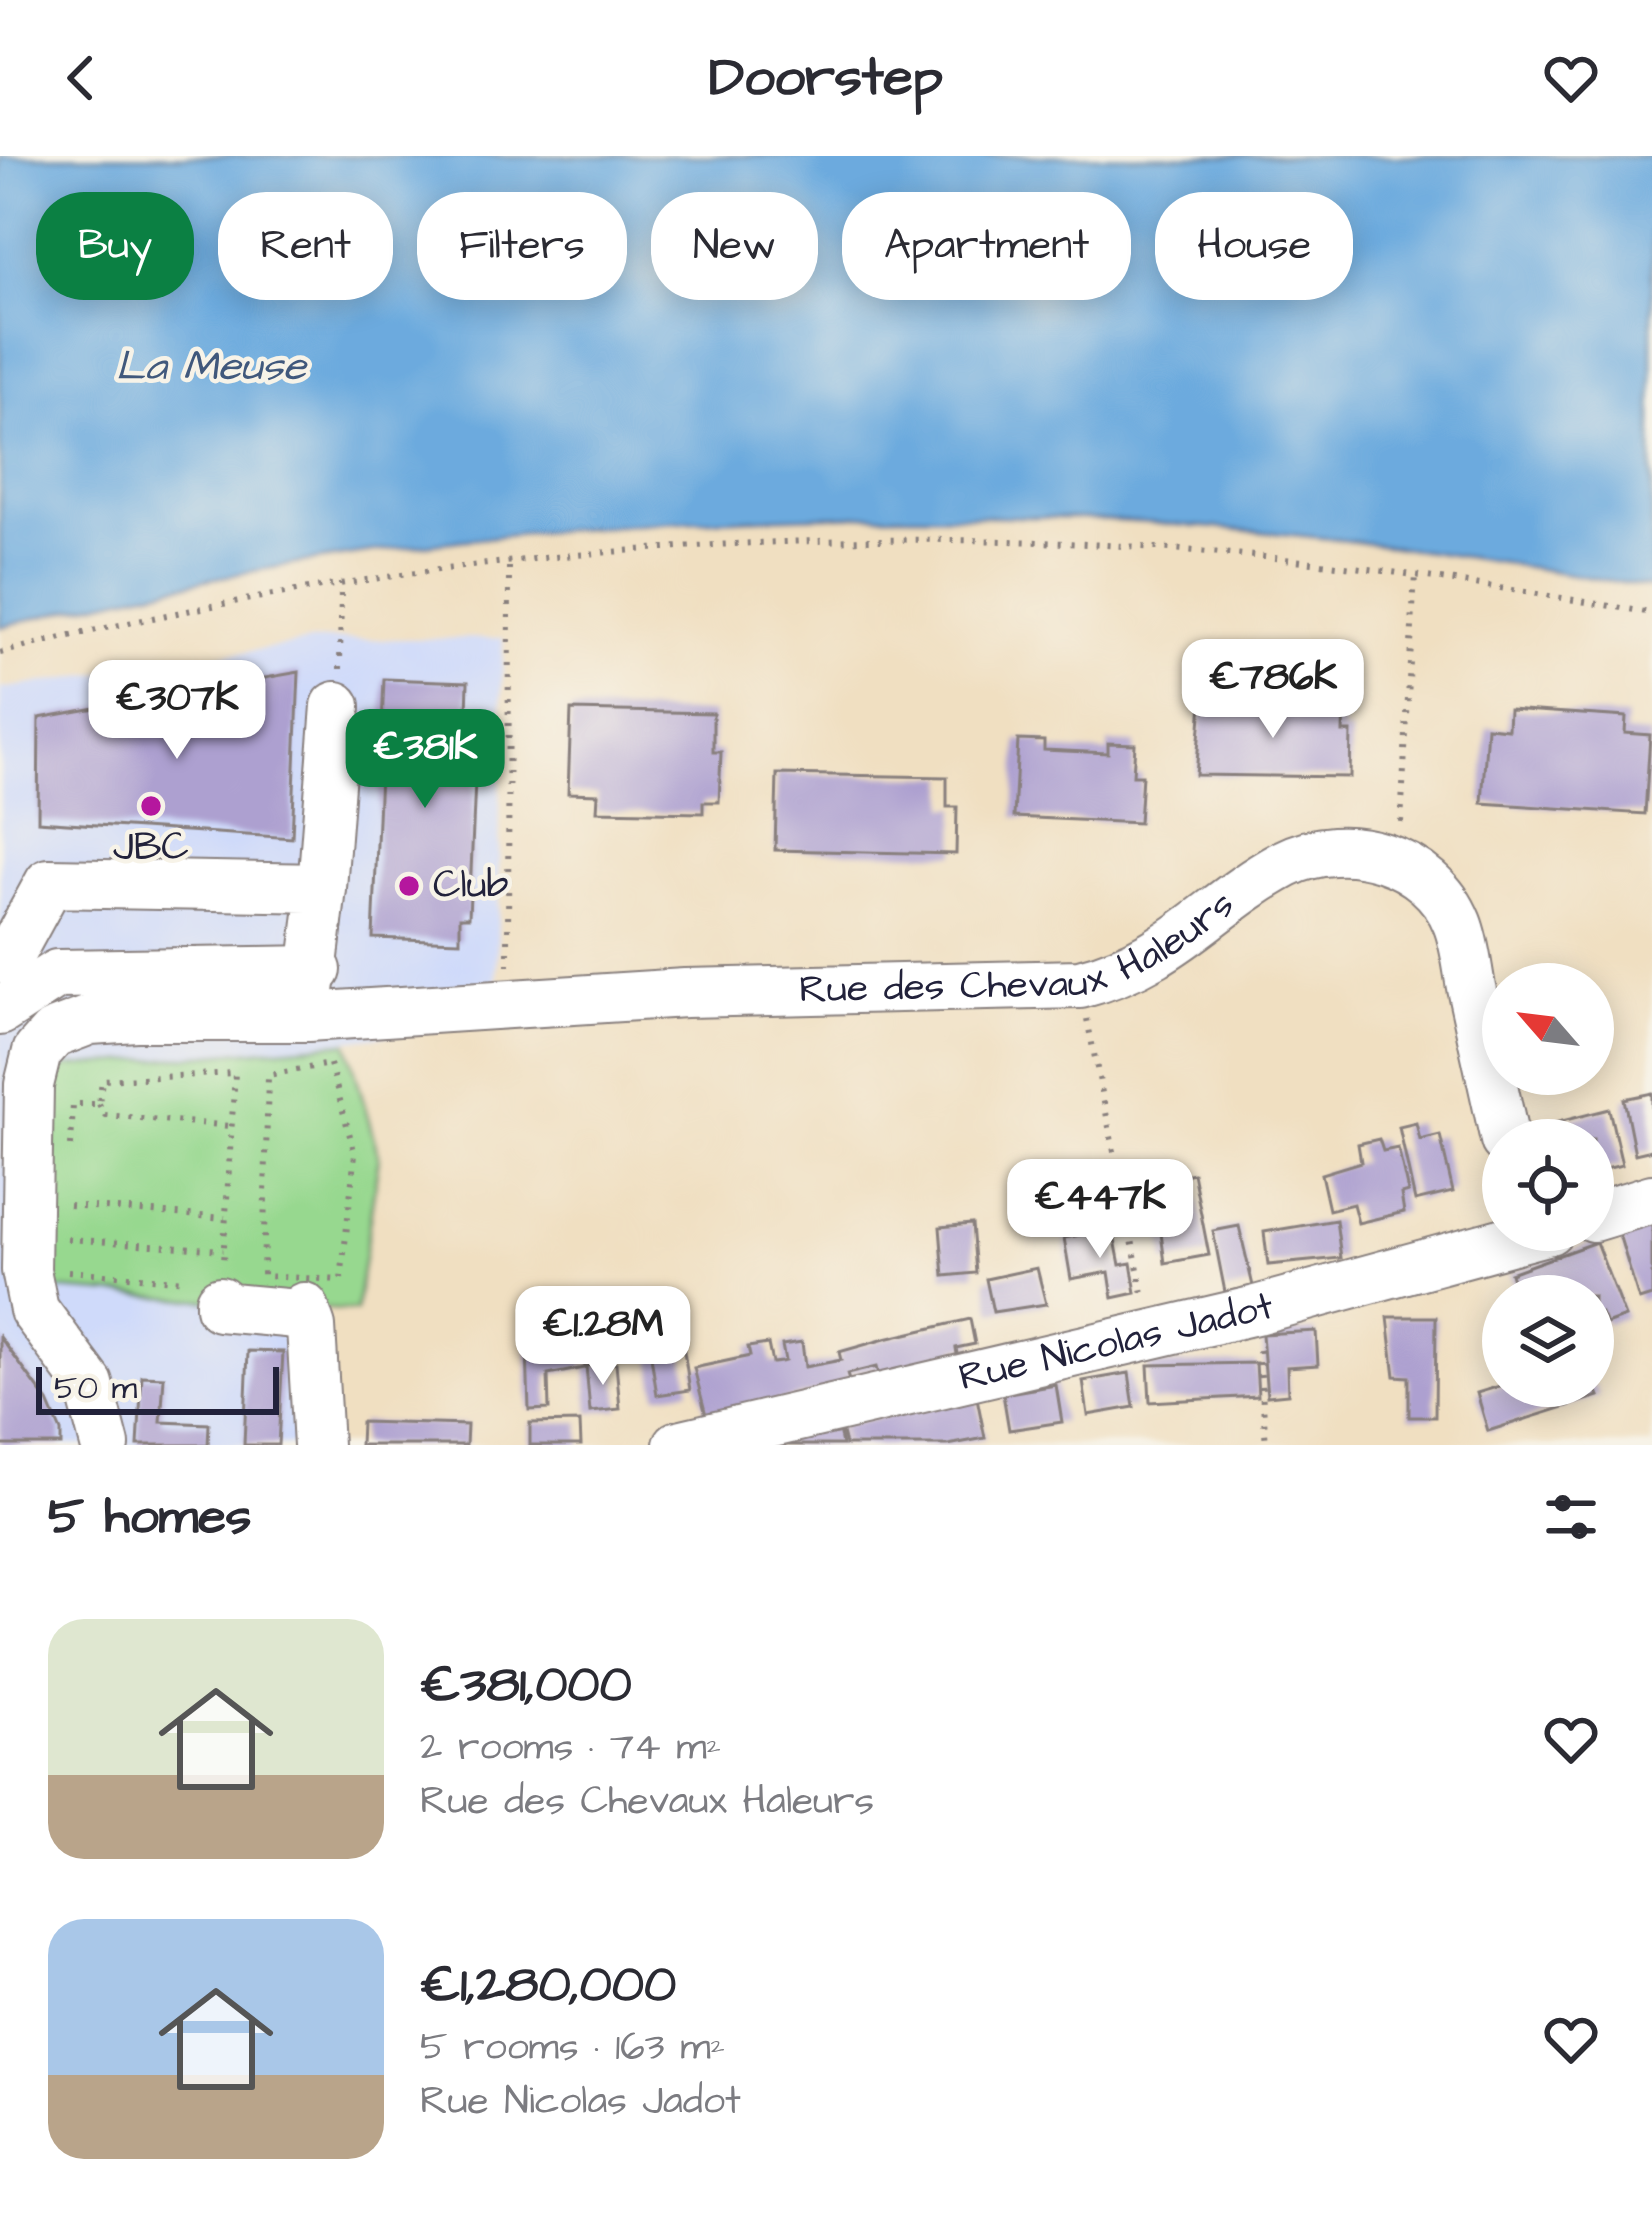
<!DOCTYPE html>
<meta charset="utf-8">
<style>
body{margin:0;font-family:"Architects Daughter",sans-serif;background:#f7f7f7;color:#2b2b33;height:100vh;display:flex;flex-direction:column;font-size:45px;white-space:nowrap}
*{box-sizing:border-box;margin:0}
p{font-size:39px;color:#7c7c81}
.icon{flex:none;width:66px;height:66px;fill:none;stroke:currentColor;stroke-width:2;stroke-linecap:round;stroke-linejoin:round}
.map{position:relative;height:1289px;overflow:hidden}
.drawer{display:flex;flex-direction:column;background:#fff;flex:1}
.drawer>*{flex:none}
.top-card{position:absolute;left:36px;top:36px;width:1581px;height:108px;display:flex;gap:24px}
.needle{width:78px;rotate:298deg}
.tools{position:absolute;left:1482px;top:807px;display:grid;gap:24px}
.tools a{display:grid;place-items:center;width:132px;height:132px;border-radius:50%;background:#fff;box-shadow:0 6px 30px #0003;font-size:60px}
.scale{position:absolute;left:36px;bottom:30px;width:243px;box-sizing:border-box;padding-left:12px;border:6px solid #22223b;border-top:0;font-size:33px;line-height:42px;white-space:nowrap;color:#22223b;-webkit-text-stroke:9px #f7f3e8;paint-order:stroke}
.price{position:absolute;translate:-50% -102px;padding:0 27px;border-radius:24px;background:#fff;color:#222;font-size:39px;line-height:78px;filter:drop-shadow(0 3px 6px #0008)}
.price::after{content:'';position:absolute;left:50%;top:72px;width:36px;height:27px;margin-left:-18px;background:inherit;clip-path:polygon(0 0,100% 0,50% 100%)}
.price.current{background:#0b8043;color:#fff}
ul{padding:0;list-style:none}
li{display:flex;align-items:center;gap:36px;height:300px;padding:0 48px}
li span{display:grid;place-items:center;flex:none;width:336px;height:240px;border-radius:36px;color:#555}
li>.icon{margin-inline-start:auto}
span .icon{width:144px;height:144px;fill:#fffc;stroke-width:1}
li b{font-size:51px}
h2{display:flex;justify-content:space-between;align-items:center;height:144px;padding:0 48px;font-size:51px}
.tag{padding:0 42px;border-radius:48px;background:#fff;box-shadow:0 6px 30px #0003;font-size:42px;line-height:108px}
.tag.current{background:#0b8043;color:#fff}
header{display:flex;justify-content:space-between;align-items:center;height:156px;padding:0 48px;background:#fff;font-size:54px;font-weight:800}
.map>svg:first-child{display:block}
.built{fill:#cfdafa}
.green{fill:#97d88f;stroke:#5c7d65;stroke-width:3}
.water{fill:#6caade;stroke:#47668c;stroke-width:3}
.building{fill:#ada0d0}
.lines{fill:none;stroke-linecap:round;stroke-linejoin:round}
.minor-casing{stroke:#89807e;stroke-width:52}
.path{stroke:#89807e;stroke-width:6;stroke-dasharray:3 9;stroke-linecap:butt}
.minor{stroke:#fff;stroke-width:48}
.poi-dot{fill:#b5179e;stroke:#f7f3e8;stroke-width:4.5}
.labels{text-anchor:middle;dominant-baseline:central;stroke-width:9;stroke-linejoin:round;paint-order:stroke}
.poi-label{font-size:39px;fill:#22223b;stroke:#f7f3e8}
.street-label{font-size:39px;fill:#22223b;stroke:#f7f3e8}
.water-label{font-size:42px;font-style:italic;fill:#40587c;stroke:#f7f3e8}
</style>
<header><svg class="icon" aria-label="back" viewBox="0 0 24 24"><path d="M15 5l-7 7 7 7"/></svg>Doorstep<svg class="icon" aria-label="heart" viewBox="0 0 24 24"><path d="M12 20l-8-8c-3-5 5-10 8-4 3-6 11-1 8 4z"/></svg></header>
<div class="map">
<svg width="1652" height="1289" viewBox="0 0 1652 1289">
<rect width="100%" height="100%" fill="#f7f3e8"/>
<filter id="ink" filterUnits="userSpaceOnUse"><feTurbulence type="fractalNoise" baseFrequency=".00833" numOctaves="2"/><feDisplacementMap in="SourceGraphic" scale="24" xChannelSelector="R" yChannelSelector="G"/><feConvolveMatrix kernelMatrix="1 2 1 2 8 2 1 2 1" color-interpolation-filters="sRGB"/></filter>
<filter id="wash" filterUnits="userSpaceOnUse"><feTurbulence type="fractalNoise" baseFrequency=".004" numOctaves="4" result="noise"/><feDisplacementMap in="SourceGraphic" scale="48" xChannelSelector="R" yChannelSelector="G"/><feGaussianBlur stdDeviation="2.7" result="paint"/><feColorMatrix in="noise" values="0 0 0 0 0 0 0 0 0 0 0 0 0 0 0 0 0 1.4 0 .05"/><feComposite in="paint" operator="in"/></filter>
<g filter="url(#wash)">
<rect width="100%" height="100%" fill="#f0dfc1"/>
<polygon class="built" points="503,482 496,865 302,890 55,912 50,1133 297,1151 300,1289 0,1289 0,533 323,484"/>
<polygon class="green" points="347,886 379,1001 356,1155 50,1133 54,912"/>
<path class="water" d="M0,0H1652V432C1533,412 1414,391 1294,379C874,335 409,363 0,471Z"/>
<g id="blocks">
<g class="building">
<polygon points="299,516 292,682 38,665 39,562"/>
<polygon points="384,523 468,526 467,556 478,556 469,761 460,761 460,785 373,782"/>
<polygon points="1202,547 1344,549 1343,576 1351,576 1350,621 1196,619"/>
<polygon points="1509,553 1626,561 1625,577 1650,579 1645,658 1482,647 1487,571 1508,573"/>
<polygon points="571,554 713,557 713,596 721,596 719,646 703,646 703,657 597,655 598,638 568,637"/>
<polygon points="1018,584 1044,585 1044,594 1108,597 1108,587 1135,588 1133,619 1142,619 1139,667 1014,661"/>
<polygon points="777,618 947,621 947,651 957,651 956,698 775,694"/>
<polygon points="1652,937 1652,994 1635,998 1624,943"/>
<polygon points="1609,953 1622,1009 1593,1016 1593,984 1557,984 1554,967"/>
<polygon points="1416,967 1420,984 1440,979 1453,1036 1415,1045 1399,971"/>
<polygon points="1379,983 1383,995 1398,992 1408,1036 1401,1038 1404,1056 1358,1067 1353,1048 1329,1054 1321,1018 1361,1006 1358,988"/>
<polygon points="1193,1017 1209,1099 1165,1107 1154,1025"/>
<polygon points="1336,1064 1341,1102 1268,1109 1264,1076"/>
<polygon points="1652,1064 1652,1140 1639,1144 1618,1075"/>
<polygon points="972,1068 976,1117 944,1120 940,1071"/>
<polygon points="1239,1070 1253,1130 1225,1136 1213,1075"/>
<polygon points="1113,1073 1120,1109 1131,1107 1136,1137 1113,1142 1109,1116 1071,1123 1064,1082"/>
<polygon points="1596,1086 1625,1161 1606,1168 1601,1157 1593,1160 1593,1140 1517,1140 1510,1117"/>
<polygon points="1037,1112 1046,1148 993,1156 986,1123"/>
<polygon points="1388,1161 1436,1161 1435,1261 1409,1261 1409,1221 1395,1220"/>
<polygon points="581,1163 584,1212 548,1219 549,1253 529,1254 527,1192 536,1191 533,1166"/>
<polygon points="970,1163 975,1188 956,1192 958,1204 879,1222 876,1211 847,1218 850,1228 707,1263 694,1212 750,1200 748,1191 768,1188 772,1207 781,1206 785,1205 782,1189 802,1186 805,1211 841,1204 839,1196 885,1183"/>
<polygon points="1316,1175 1318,1209 1287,1211 1288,1238 1267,1240 1262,1178"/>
<polygon points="0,1181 48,1246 61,1276 61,1289 0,1289"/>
<polygon points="683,1189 690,1234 657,1239 650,1194"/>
<polygon points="248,1195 283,1196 278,1289 244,1289"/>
<polygon points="616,1207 620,1253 590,1256 586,1210"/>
<polygon points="1256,1207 1258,1240 1150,1246 1148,1209"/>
<polygon points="1129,1217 1134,1251 1088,1259 1083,1225"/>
<polygon points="142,1220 164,1221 161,1266 209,1268 208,1289 138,1289"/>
<polygon points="1056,1229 1062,1266 1009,1274 1003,1238"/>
<polygon points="1503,1229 1595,1230 1599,1240 1488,1275 1477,1237"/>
<polygon points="977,1242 985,1282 948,1289 845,1289 840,1269"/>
<polygon points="361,1266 467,1269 466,1289 360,1289"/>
<polygon points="580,1266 581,1289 530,1289 530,1267"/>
<polygon points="838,1268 842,1289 786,1289 785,1281"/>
</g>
</g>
</g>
<g filter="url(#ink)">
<use href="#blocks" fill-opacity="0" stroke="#89807e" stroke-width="3"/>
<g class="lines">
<g class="minor-casing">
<g id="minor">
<polyline points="322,732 336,550"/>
<polyline points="0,802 8,802 49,727 322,732 307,861"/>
<polyline points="0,855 57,818 317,814"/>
<polyline points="1593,1061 1652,1043"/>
<polyline points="220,1145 220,1151 307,1159"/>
<polyline points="304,1151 311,1171 318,1289"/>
<path id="s1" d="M105,1289L89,1228L34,1154L26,1114L29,929L37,896L53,878L90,864L136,861H307L685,837L1080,828C1176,803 1207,750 1285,708C1345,677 1431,702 1457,767C1465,787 1467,810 1471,831C1482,882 1494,933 1505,984"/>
<path id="s2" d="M678,1289L1256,1154L1549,1074"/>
</g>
</g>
<g class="path">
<path d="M0,497C421,391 862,358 1294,404C1414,417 1533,437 1652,457"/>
<polyline points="340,513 341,427"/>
<polyline points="1401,666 1415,418"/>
<polyline points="508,810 509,406"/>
<polyline points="1087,863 1143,1138"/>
<polygon points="330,908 355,998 341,1124 263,1120 268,919"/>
<polyline points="99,948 105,959 231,970"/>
<polyline points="71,990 73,948 99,948 102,924 235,917 223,1106"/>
<polyline points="69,1049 225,1062"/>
<polyline points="67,1083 223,1094"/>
<polyline points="68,1115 186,1125"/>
<polyline points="1259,1194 1266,1289"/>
</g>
<use href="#minor" class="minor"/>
</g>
</g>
<g class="poi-dot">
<circle cx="151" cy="650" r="12"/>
<circle cx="409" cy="730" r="12"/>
</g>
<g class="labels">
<g class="poi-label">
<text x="151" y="692">JBC</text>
<text x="433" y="730" text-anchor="start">Club</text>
</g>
<g class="street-label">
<text stroke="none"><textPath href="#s1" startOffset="1416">Rue des Chevaux Haleurs</textPath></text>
<text stroke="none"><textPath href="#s2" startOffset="450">Rue Nicolas Jadot</textPath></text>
</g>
<g class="water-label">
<text x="211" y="211">La Meuse</text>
</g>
</g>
</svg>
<div class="tools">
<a><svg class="needle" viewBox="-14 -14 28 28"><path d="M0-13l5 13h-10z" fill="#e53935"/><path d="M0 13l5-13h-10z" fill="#7c7c81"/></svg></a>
<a><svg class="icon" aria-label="locate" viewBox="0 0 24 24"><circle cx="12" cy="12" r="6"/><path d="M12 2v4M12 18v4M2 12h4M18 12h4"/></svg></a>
<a><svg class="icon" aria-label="layers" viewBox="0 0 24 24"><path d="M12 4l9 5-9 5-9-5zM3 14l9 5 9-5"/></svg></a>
</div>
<div class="scale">50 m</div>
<b class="price" style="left:1273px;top:585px">€786K</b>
<b class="price" style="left:177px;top:606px">€307K</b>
<b class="price current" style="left:425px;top:655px">€381K</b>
<b class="price" style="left:1100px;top:1105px">€447K</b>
<b class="price" style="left:603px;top:1232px">€1.28M</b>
<div class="top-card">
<a class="tag current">Buy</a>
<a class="tag">Rent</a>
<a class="tag">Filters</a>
<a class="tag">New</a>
<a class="tag">Apartment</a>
<a class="tag">House</a>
</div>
</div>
<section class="drawer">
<h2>5 homes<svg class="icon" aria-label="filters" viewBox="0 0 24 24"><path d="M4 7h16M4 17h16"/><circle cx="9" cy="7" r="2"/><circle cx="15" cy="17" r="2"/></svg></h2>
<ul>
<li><span style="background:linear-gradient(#dfe7d0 65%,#b9a48a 0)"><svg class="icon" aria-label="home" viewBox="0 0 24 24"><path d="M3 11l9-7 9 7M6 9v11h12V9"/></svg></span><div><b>€381,000</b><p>2 rooms · 74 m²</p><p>Rue des Chevaux Haleurs</p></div><svg class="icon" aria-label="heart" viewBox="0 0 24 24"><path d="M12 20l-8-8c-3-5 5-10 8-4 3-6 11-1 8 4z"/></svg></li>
<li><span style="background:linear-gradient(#a9c7e8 65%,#b9a48a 0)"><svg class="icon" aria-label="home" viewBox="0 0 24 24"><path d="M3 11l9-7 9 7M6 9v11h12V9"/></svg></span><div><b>€1,280,000</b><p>5 rooms · 163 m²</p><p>Rue Nicolas Jadot</p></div><svg class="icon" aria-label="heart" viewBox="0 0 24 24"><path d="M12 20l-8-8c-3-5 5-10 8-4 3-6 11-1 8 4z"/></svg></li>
</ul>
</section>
